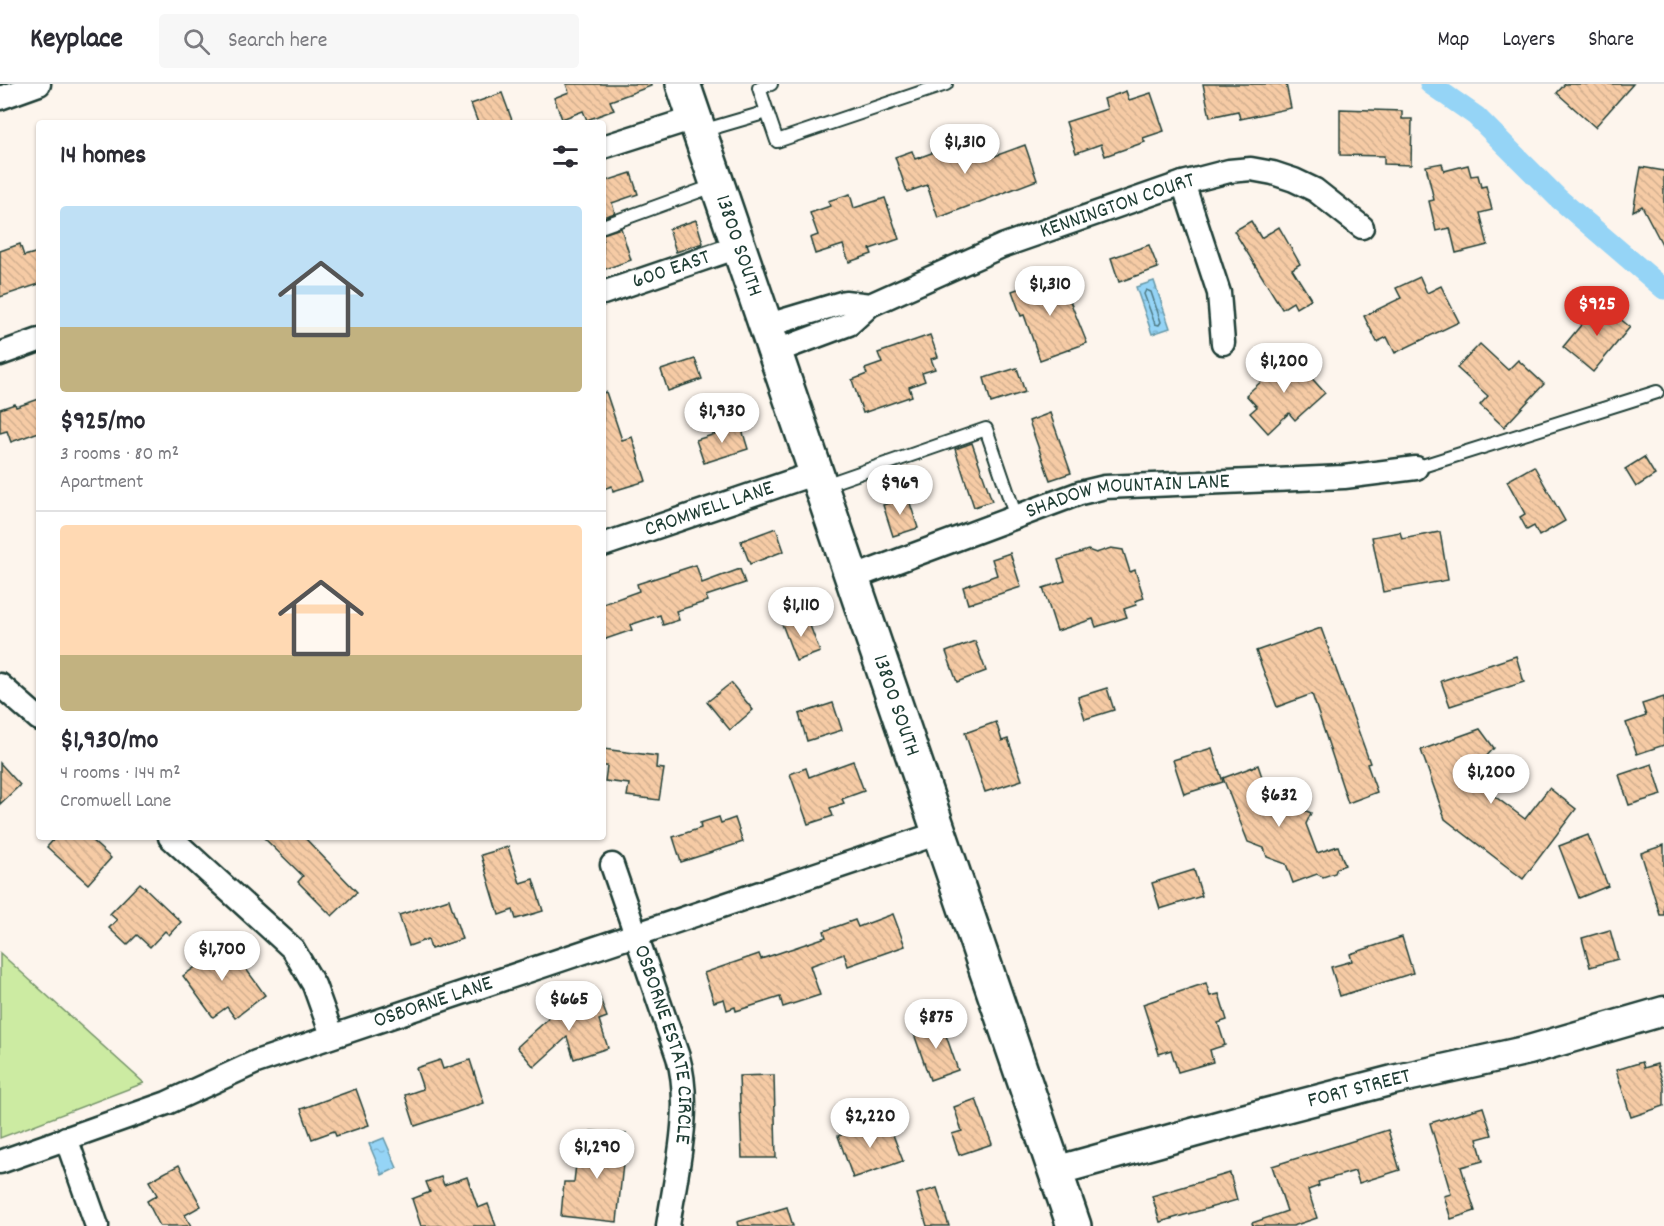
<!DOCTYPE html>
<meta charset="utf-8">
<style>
body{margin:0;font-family:Dekko,sans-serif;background:#f7f7f7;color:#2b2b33;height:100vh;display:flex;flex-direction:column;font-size:22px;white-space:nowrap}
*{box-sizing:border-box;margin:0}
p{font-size:20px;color:#7c7c81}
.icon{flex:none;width:33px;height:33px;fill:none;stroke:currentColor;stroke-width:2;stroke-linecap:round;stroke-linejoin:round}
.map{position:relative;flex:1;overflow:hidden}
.panel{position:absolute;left:36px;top:36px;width:570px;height:720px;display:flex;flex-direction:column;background:#fff;border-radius:6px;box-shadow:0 2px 4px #0004}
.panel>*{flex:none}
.price{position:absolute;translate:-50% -51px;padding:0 14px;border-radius:21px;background:#fff;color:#222;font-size:20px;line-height:39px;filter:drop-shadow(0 2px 3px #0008)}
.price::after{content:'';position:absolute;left:50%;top:36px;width:18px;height:14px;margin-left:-9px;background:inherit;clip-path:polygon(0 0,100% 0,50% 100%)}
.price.active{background:#d93025;color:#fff}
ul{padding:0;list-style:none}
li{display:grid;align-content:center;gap:12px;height:318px;padding:0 24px}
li+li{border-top:2px solid #e1e1e2}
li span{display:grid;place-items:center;height:186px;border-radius:6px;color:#555}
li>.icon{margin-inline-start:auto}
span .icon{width:108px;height:108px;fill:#fffc;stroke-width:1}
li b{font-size:26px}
h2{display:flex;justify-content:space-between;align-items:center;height:72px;padding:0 24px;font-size:26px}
header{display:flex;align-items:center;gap:36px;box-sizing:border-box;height:84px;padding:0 30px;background:#fff;border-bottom:2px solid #e1e1e2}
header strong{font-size:28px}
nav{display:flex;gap:33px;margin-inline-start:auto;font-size:21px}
.search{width:420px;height:54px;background:#f7f7f7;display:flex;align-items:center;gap:15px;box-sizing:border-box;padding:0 21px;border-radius:6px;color:#7c7c81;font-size:22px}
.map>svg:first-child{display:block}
.park{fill:#cceba2;stroke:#76946b;stroke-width:1.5}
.water{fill:url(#water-ripples);stroke:#6698a8;stroke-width:1.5}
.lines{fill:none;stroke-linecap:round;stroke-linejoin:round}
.shore{stroke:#4e7982;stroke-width:1.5}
.canal{stroke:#95d4f6;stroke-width:21}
.building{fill:url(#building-back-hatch);stroke:#1f3d34;stroke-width:1.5}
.service-casing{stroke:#1f3d34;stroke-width:16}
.minor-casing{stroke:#1f3d34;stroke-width:27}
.tertiary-casing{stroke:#1f3d34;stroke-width:33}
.secondary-casing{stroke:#1f3d34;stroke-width:38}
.service{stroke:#fff;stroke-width:12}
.minor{stroke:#fff;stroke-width:22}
.tertiary{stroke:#fff;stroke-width:28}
.secondary{stroke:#fff;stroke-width:33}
.labels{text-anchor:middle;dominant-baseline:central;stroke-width:4.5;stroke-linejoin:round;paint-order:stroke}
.street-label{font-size:22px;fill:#1f3d34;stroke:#fff}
</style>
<header>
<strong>Keyplace</strong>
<div class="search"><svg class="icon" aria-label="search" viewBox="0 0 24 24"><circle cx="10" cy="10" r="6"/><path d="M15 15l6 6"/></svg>Search here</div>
<nav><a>Map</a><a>Layers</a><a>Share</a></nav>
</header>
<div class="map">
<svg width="1664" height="1142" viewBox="0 0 1664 1142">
<defs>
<pattern id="water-ripples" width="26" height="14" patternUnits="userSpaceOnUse" patternTransform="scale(1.5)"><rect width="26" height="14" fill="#95d4f6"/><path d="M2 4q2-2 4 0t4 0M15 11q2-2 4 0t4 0" fill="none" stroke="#80b7d4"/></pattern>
<pattern id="building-back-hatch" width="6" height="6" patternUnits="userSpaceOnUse" patternTransform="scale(1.5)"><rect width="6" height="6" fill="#f6cba5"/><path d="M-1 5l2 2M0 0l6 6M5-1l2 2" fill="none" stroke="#d2af8f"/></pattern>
</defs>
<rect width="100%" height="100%" fill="#fdf5ed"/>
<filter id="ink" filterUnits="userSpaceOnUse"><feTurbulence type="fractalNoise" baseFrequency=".0167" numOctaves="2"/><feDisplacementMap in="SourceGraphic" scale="12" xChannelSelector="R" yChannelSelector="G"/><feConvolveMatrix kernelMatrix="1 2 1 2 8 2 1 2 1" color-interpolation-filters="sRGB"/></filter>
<g filter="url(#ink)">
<polygon class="park" points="0,869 144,999 0,1054"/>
<g class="water">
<polygon points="1154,197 1170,244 1152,250 1136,203"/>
<polygon points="384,1054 397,1084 382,1091 369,1060"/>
</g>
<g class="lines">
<polygon class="shore" points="1146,206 1151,208 1161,238 1159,241 1155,240 1144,210"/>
<polyline class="canal" points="1430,0 1476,32 1558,114 1664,205"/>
</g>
<g class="building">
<polygon points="566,0 651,0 651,2 610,17 614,26 587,36 583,27 562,35 554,14 569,8"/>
<polygon points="1203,0 1286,0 1291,24 1240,35 1238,27 1210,33"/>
<polygon points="1565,0 1633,0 1595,43 1557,9"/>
<polygon points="1126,7 1129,16 1151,9 1164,47 1143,54 1145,58 1105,72 1101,60 1076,69 1066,38 1107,25 1104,15"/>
<polygon points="502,9 513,39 478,39 471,20"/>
<polygon points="1340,25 1402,27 1402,35 1412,35 1411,81 1384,80 1384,72 1340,71"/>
<polygon points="976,53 984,76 1025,61 1037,96 938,134 927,101 907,108 895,73 912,67 915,75"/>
<polygon points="1442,79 1444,87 1468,81 1471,92 1478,91 1481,103 1486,102 1492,126 1480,129 1488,161 1456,169 1450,144 1436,147 1429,117 1434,116 1426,82"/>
<polygon points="1641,83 1664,87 1664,164 1642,122 1633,127"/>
<polygon points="631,89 638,110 612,119 615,129 603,133 603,98"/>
<polygon points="850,110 854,124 885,114 899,155 870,165 872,170 849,178 843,161 815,170 810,154 818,151 810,129 830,122 828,117"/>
<polygon points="696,136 703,159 676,168 669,145"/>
<polygon points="1251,137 1261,154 1279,143 1300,180 1292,185 1311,215 1296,224 1293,218 1282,225 1234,147"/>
<polygon points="621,144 631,176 603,186 603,150"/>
<polygon points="20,160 24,172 35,169 39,181 39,200 0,213 0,167"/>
<polygon points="1149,161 1158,184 1119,198 1111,174"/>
<polygon points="1059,190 1087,259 1040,276 1024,231 1021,232 1012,207"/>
<polygon points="1420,193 1427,209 1441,202 1459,238 1395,269 1387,253 1377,258 1364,232 1401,214 1396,204"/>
<polygon points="1600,218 1630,243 1593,288 1563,263"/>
<polygon points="930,251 938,273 931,275 935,285 922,289 925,297 909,303 912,312 863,329 852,296 867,290 865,285 882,279 878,269"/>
<polygon points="1480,260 1508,286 1518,276 1544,300 1504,343 1480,321 1488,312 1457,284"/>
<polygon points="1291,271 1325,309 1295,336 1289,329 1268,349 1250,329 1257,323 1246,311"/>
<polygon points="695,275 702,295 668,307 661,286"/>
<polygon points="1017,284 1025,308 991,319 984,294"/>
<polygon points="606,308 622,356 632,353 646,397 613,407 612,402 603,405 603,309"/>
<polygon points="39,315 39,348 11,358 7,347 0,349 0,325 15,320 16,323"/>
<polygon points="1050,329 1071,389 1050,396 1029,337"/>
<polygon points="741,342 748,365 704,379 696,356"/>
<polygon points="972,359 992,417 974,423 955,365"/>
<polygon points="1644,373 1655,391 1636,403 1625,385"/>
<polygon points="1534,382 1565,437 1539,452 1534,442 1527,446 1520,433 1525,430 1507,397"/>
<polygon points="908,413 918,444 893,452 883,421"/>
<polygon points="776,444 784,467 750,480 741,457"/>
<polygon points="1400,448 1402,455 1440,448 1448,496 1383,508 1372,453"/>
<polygon points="1111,464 1123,466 1130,488 1135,486 1144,514 1135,517 1136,521 1124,525 1127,533 1096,543 1093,535 1057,547 1043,504 1065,497 1058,476 1088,466 1096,469"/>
<polygon points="1010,469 1021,503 968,520 963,503 997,491 992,475"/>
<polygon points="696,481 702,499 740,485 745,499 706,512 708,517 676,527 679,536 663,541 660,531 630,541 632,546 603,556 603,520 639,507 637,500"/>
<polygon points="806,531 820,568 796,577 782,540"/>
<polygon points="1321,544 1370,679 1367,680 1377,708 1348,719 1312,610 1277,623 1256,567"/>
<polygon points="975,557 986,587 957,598 946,568"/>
<polygon points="1516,572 1524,598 1450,622 1441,597"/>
<polygon points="731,599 753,626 730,646 707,618"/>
<polygon points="1107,604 1114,626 1085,635 1078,613"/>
<polygon points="1664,613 1664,661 1637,670 1626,639 1646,632 1642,620"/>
<polygon points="833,619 842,646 807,657 799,630"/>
<polygon points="996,638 1002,657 1008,655 1022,696 985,708 965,649"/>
<polygon points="1480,645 1494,664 1476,684 1485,705 1525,735 1549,704 1576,725 1523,795 1445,735 1421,666"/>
<polygon points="1212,664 1223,698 1184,710 1173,676"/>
<polygon points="603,665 657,672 656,684 664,685 659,716 627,712 629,700 605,697 607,682 603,682"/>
<polygon points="853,677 864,707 842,715 844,719 830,724 833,732 808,740 790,690 806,684 809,693"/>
<polygon points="0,679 20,701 0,720"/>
<polygon points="1652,680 1662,711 1629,721 1619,691"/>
<polygon points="1258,681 1268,711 1311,729 1306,740 1317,769 1338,762 1345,781 1337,784 1335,789 1323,793 1317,790 1293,799 1286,780 1267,773 1264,764 1248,758 1223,694"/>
<polygon points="719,733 721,739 735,734 743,758 681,778 673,753 701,744 700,739"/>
<polygon points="1588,751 1608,802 1579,814 1559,762"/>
<polygon points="56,753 88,753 111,774 88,800 47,763"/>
<polygon points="263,753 304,753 357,808 332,832 298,798 303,792"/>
<polygon points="1664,761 1664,831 1660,831 1641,769"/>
<polygon points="508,763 520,799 533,795 543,827 516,835 513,826 499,831 481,771"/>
<polygon points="1194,786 1202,812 1160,825 1152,799"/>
<polygon points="140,799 181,838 169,851 165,847 150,863 137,851 127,861 109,844 117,836 110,830"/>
<polygon points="449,815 462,855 431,865 428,855 409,862 399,831"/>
<polygon points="893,830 905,862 848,882 844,870 810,882 820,911 783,923 780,913 736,927 735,923 727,926 724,915 714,918 704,889 759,870 761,875 826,853 824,847 855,836 858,843"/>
<polygon points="1610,846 1618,875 1590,883 1582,854"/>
<polygon points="1402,853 1413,889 1340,912 1331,883 1352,877 1350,870"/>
<polygon points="212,854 231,879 238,874 265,911 235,934 227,923 213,933 183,892 198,881 190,871"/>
<polygon points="1206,899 1210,912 1219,910 1227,936 1218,939 1225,961 1210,966 1213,978 1178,988 1171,966 1159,970 1143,920"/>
<polygon points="599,912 607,933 599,936 608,964 574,975 567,953 534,983 517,963 558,926"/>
<polygon points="941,937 958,986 930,996 913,947"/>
<polygon points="440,976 443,985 470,976 484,1019 415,1042 405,1011 423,1005 416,984"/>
<polygon points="1642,978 1644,984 1657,980 1664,1002 1664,1022 1631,1033 1616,986"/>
<polygon points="774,991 776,1074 742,1074 739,992"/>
<polygon points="356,1005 369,1041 336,1052 334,1047 312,1055 301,1025"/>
<polygon points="976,1015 992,1060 959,1071 952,1050 962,1047 954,1023"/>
<polygon points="1483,1023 1492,1051 1477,1055 1483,1077 1461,1083 1475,1127 1451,1135 1444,1112 1451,1110 1430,1039"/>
<polygon points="887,1035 903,1077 853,1094 838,1052"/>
<polygon points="1388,1046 1400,1086 1359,1099 1355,1087 1318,1098 1319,1102 1308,1106 1317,1134 1293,1142 1253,1142 1252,1139 1287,1127 1272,1082"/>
<polygon points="591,1047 626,1050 617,1138 561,1132 564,1098 574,1098 577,1071 589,1073"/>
<polygon points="179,1081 201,1122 185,1131 191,1142 160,1142 147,1117 157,1111 149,1097"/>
<polygon points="1230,1089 1237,1116 1160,1138 1152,1112"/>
<polygon points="441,1093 444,1101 467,1093 478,1124 488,1120 496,1142 421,1142 412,1115 430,1108 426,1098"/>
<polygon points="937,1104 949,1142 927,1142 917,1110"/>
<polygon points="787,1123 793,1142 738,1142 737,1138"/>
</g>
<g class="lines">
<g class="service-casing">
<g id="service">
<polyline points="771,0 759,4 777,57 946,0"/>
<polyline points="702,47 767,28"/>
<polyline points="603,142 716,101"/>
<polyline points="1416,384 1657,308"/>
<polyline points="822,402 986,345 1016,433"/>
</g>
</g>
<g class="minor-casing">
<g id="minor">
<polyline points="0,14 39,0"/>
<polyline points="603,63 694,34"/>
<polyline points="1183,99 1219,209 1223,259"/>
<path id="s1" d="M603,209L738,163"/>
<polyline points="765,242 845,218 870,221"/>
<path id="s2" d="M774,268L849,240L870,221L1002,162L1183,99L1229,87L1251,85L1273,89L1294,96L1315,106L1362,143"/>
<polyline points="0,270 39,256"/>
<path id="s3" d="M603,461L816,389"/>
<path id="s4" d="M852,494L1080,409L1105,403L1344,393L1416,384"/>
<polyline points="0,601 39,635"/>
<polyline points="170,753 293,865 314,901 332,951"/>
<path id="s5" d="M612,781L678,973C693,1024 676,1089 668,1142"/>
<polyline points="66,1054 97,1142"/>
<path id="s6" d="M0,1078L167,1019L256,978L939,749"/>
</g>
</g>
<g class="tertiary-casing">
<g id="tertiary">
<path id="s7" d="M1055,1087L1243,1035L1393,996L1529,966L1664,927"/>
</g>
</g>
<g class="secondary-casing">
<g id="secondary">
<path id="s8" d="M683,0L1074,1142"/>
</g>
</g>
<use href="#service" class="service"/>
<use href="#minor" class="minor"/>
<use href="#tertiary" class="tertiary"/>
<use href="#secondary" class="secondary"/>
</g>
</g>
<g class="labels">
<g class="street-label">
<text stroke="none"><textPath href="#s2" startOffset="375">KENNINGTON COURT</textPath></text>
<text stroke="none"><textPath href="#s8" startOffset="171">13800 SOUTH</textPath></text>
<text stroke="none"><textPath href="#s1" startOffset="72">600 EAST</textPath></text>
<text stroke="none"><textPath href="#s4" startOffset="290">SHADOW MOUNTAIN LANE</textPath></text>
<text stroke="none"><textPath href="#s3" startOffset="112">CROMWELL LANE</textPath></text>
<text stroke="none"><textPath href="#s8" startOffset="657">13800 SOUTH</textPath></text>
<text stroke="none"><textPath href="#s6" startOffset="462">OSBORNE LANE</textPath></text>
<text stroke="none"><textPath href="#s5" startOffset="188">OSBORNE ESTATE CIRCLE</textPath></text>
<text stroke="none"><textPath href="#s7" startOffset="315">FORT STREET</textPath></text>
</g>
</g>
</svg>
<b class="price" style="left:965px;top:91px">$1,310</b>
<b class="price" style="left:1050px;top:233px">$1,310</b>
<b class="price active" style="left:1597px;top:253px">$925</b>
<b class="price" style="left:1284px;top:310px">$1,200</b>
<b class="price" style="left:722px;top:360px">$1,930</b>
<b class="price" style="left:900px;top:432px">$969</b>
<b class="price" style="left:801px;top:554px">$1,110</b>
<b class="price" style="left:1491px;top:721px">$1,200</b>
<b class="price" style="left:1279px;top:744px">$632</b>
<b class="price" style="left:222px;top:898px">$1,700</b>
<b class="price" style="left:569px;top:948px">$665</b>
<b class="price" style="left:936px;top:966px">$875</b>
<b class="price" style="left:870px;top:1065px">$2,220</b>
<b class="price" style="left:597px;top:1096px">$1,290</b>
<section class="panel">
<h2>14 homes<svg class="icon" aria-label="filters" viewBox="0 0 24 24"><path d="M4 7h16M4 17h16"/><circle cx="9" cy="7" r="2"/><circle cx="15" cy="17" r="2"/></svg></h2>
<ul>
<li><span style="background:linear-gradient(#bfe0f5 65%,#c2b280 0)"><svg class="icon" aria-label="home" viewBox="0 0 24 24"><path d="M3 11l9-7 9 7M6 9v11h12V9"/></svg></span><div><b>$925/mo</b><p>3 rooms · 80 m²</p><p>Apartment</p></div></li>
<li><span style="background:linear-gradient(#ffd9b3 70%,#c2b280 0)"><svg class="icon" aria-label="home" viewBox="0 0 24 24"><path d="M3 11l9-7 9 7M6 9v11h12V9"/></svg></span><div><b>$1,930/mo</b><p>4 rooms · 144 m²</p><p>Cromwell Lane</p></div></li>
</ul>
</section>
</div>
